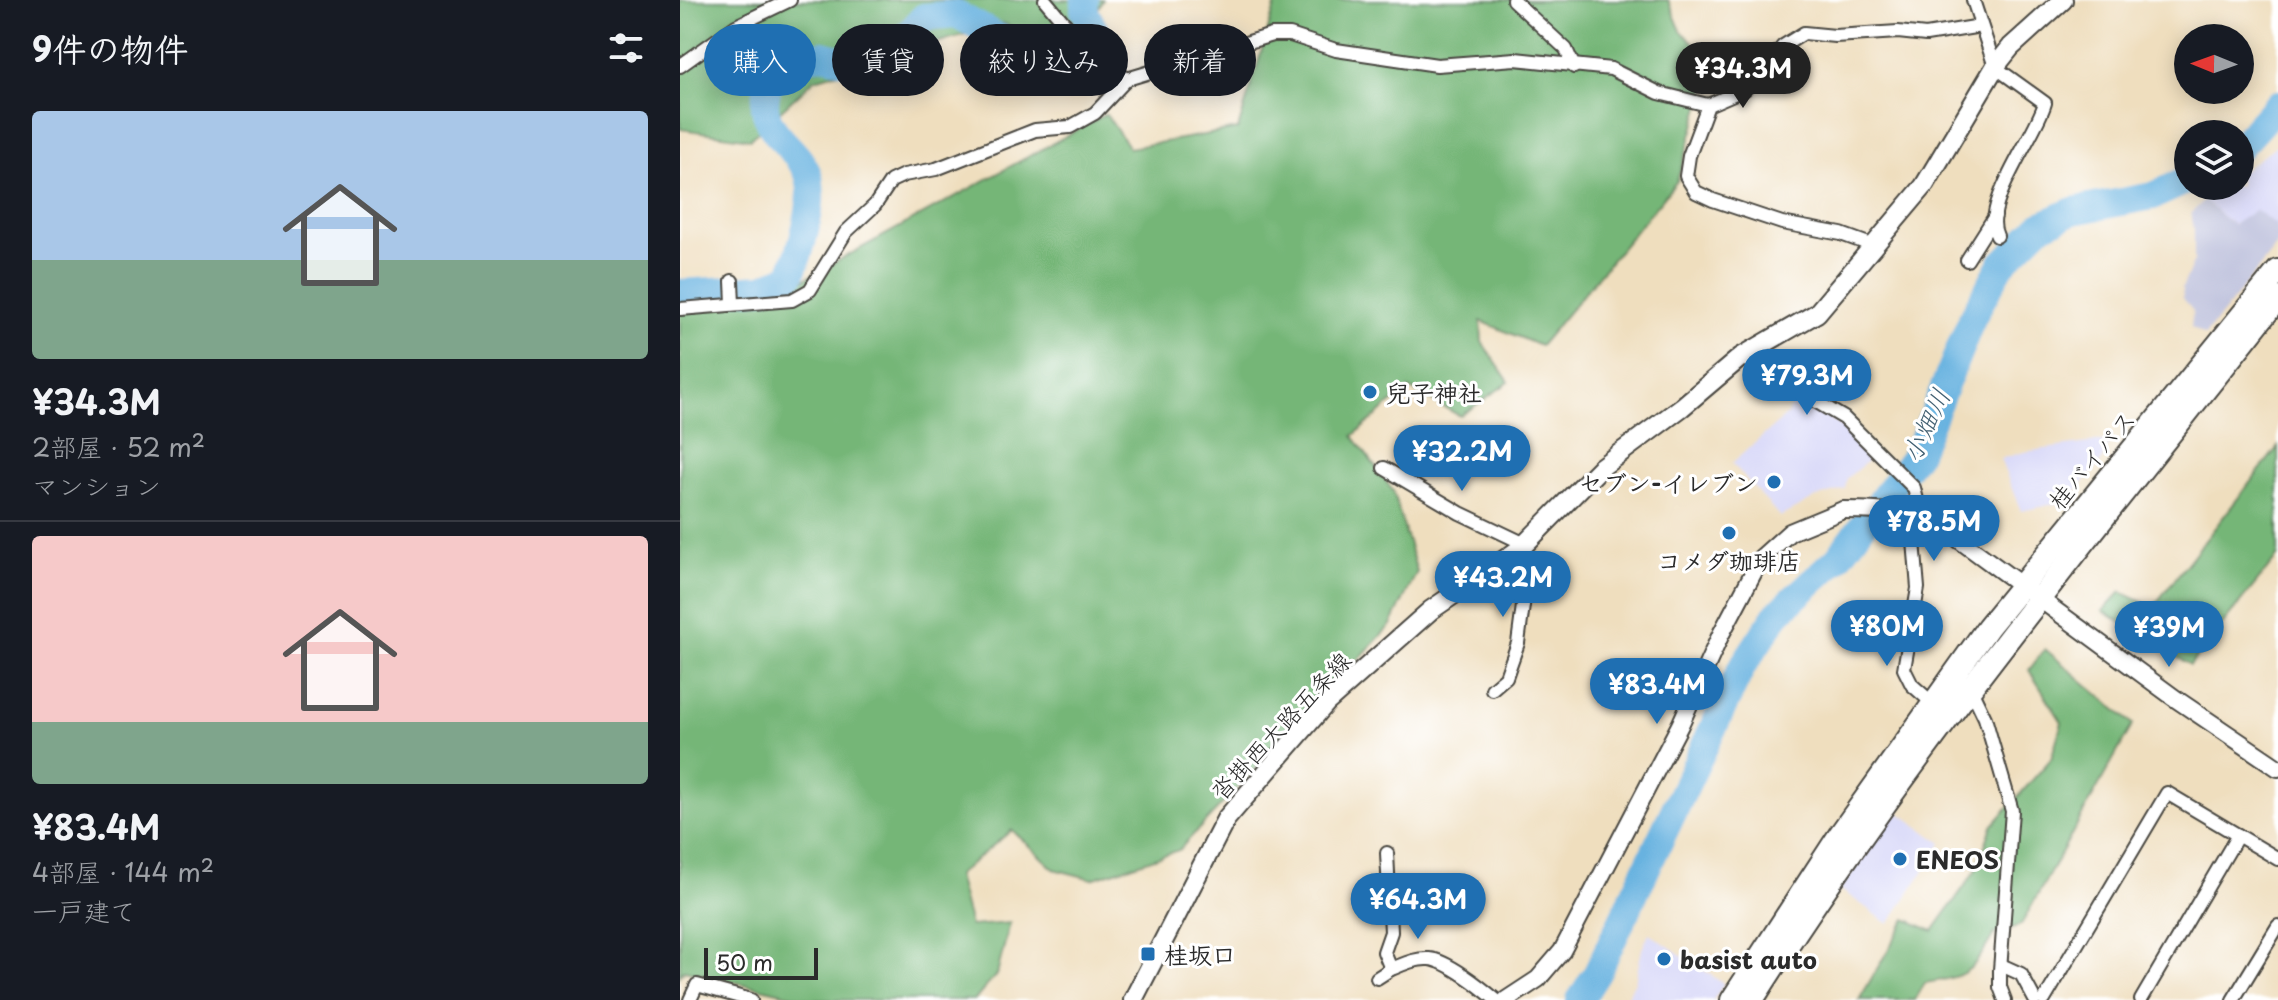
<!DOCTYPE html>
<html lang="ja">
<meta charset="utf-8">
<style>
body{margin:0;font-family:"Playpen Sans","Klee One",sans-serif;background:#242831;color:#f1f3f6;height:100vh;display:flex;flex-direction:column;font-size:30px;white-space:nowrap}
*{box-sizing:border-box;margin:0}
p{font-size:26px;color:#9ea1a6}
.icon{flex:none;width:44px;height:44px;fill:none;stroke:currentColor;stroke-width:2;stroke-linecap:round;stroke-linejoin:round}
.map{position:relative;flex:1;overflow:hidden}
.details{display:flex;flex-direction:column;background:#171b24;width:680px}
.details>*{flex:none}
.hud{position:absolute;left:24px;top:24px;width:760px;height:72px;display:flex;gap:16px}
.needle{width:52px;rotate:271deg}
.fabs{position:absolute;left:1494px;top:24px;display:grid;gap:16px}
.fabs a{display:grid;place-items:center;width:80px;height:80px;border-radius:50%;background:#171b24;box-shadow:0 4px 20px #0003;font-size:40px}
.scale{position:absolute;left:24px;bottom:20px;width:114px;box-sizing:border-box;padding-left:8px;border:4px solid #2b2b2b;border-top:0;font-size:22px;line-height:28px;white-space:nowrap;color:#2b2b2b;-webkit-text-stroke:6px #fff;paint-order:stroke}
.price{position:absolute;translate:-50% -68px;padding:0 18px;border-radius:28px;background:#1f6fb2;color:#fff;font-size:26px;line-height:52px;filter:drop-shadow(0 2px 4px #0008)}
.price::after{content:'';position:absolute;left:50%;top:48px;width:24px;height:18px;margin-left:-12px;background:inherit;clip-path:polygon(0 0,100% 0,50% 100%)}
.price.on{background:#222;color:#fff}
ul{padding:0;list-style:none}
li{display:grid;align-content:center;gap:16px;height:424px;padding:0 32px}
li+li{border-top:2px solid #363941}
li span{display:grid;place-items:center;height:248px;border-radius:8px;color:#555}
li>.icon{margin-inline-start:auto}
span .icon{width:144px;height:144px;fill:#fffc;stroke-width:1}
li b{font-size:34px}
h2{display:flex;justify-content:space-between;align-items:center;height:96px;padding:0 32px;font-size:34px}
.pill{padding:0 28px;border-radius:36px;background:#171b24;box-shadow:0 4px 20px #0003;font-size:28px;line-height:72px}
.pill.on{background:#1f6fb2;color:#fff}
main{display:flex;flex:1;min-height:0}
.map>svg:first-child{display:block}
.built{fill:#d7d7f8}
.industrial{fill:#bfc2dd}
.forest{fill:#75b677;stroke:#507051;stroke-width:2}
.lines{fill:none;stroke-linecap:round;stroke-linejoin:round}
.river{stroke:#68b2e0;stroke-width:28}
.minor-casing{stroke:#484641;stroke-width:16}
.tertiary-casing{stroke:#484641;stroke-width:20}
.secondary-casing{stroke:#484641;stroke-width:22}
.trunk-casing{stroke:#484641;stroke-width:26}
.minor{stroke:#fff;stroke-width:12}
.tertiary{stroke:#fff;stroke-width:16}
.secondary{stroke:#fff;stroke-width:18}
.trunk{stroke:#fff;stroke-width:22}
.tertiary-bridge-casing{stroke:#484641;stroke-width:20;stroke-linecap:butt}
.tertiary-bridge{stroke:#fff;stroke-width:16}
.poi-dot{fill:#1f6fb2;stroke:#fff;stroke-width:3}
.labels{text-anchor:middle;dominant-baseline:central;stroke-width:6;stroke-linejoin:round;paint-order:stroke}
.poi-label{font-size:24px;font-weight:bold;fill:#2b2b2b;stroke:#fff;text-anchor:start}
.street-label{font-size:24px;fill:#2b2b2b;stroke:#fff}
.water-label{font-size:26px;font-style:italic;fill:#436173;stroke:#fff}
</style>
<main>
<section class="details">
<h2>9件の物件<svg class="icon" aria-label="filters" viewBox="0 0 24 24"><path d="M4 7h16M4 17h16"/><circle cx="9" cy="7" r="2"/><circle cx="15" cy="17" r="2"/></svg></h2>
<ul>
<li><span style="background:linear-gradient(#a9c7e8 60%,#7fa58c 0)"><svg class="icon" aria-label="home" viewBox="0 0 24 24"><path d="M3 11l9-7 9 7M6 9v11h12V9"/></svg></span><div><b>¥34.3M</b><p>2部屋 · 52 m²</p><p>マンション</p></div></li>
<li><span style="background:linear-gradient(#f6c9c9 75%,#7fa58c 0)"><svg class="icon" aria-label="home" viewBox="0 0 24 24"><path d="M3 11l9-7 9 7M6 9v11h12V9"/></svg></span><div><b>¥83.4M</b><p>4部屋 · 144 m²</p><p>一戸建て</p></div></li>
</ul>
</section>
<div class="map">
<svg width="1598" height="1000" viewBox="0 0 1598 1000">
<rect width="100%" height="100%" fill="#fff"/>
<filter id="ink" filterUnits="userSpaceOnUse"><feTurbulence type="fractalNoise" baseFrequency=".0125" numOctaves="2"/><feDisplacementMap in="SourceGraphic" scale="16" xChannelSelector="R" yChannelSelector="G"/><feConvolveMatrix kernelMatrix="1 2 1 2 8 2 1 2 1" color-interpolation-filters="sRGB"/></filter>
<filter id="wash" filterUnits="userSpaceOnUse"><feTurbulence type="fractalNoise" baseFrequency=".006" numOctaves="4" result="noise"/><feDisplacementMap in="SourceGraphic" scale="32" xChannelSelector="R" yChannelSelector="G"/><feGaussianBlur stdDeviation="1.8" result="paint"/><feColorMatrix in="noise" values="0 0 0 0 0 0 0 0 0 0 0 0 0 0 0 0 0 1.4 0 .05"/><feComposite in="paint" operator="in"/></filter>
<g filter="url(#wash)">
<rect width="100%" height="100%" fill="#efdebe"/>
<g class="built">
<polygon points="1598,144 1598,226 1575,211 1553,225 1524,201 1543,186 1560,186 1560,173"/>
<polygon points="1113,399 1144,414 1167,431 1191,458 1167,478 1165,489 1135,498 1100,517 1052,463 1107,415"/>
<polygon points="1423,441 1429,444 1421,462 1383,506 1379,503 1341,511 1320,459 1344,452"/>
<polygon points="1217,811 1262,843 1209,924 1160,889"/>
<polygon points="969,933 1044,984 1033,1000 945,1000 955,982 962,949"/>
</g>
<polygon class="industrial" points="1524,201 1553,225 1575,210 1598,226 1598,244 1525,335 1511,327 1513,311 1503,298 1502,288 1514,261 1514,229 1511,213"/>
<g class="forest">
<polygon points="0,0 423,0 392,53 323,23 135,79 70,139 0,129"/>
<polygon points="597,0 988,0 1001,31 1034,62 997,181 860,346 801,321 802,342 829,382 780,416 729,388 673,436 713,491 737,572 711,625 499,850 412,879 374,869 332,830 277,875 290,926 330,923 317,974 295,1000 132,1000 4,970 0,976 0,299 103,291 426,114 449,148 558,129"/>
<polygon points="1598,447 1598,556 1510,665 1423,611 1441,592 1473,607"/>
<path d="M1365,649L1453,724L1341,925L1314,934C1291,973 1289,976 1245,983L1235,1000H1179L1226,919L1253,931L1296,870L1312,826L1371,759L1382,722L1349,670Z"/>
</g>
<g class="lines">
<g class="river">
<polyline points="1560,146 1598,104"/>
<path d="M0,293L83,288L110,276C120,255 137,197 128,174C118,149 89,137 85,108C84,97 89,82 91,71L111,59L143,55L167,61L212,52L244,17L276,14L371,66L400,67L414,56L420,41L404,10L405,0"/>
<polyline points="900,1000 917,973 1062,667 1097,614 1158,558 1238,452 1293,316 1322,264 1360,226 1393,211 1473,196 1508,180"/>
</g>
</g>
</g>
<g filter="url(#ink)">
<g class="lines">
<g class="minor-casing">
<g id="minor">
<polyline points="365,0 406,49 447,79 592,35 610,35 656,50 757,65 835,59 931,69 979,93 1028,105"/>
<polyline points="833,0 886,49 894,67"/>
<path d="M1293,0L1315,67L1365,103C1355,137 1301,205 1317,236"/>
<polyline points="0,66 56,26 110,0"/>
<polyline points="1194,246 1161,234 1102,223 1033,200 1016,192 1006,176 1009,156 1028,105 1065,89 1087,67 1103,46 1124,33 1155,36 1218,32 1246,35 1301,26"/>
<polyline points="1287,260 1315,216"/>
<polyline points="52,281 53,304"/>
<polyline points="0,309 112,300 130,290 166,232 195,205 211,181 224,175 256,169 355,130 390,127 415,113 447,79"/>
<polyline points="1061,357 1164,418 1234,488 1237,500 1234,541 1238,588 1224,669 1232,685 1257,707"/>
<polyline points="704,468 780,513 845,544"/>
<polyline points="812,689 826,677 838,643 846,583 847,562 840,549"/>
<polyline points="1291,689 1305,718 1332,811 1320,970 1320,987 1325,1000"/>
<path d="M707,853L711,932L704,952L711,969C724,964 736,958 749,959C767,960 802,988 816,1000"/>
<polyline points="1321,965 1341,974 1355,1000"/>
<polyline points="697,978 711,969"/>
<polyline points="10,1000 17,985 71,1000"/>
<polyline points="1364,1000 1487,793 1598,859"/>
<polyline points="1461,1000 1558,835"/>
<polyline points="1553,1000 1598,926"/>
</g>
</g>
<g class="tertiary-casing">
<g id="tertiary">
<polyline points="1270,533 1496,699 1598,768"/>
<polyline points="826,1000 858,979 882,951 1000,725 1041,634 1081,558 1110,532 1163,510"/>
</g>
</g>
<g class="secondary-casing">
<polyline id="secondary" points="453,1000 546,819 646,703 751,610 840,549 920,468 1002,407 1061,357 1137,313 1244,186 1315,67 1331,47 1383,0"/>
</g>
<g class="trunk-casing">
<g id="trunk">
<polyline points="1052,1000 1159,836 1308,627 1598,271"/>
<path d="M1072,1000C1228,753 1417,527 1598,298"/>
</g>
</g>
<use href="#minor" class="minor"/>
<use href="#tertiary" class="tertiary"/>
<use href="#secondary" class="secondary"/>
<use href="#trunk" class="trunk"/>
<g class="tertiary-bridge-casing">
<path id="tertiary-bridge" d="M1163,510C1204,510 1234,512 1270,533"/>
</g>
<use href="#tertiary-bridge" class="tertiary-bridge"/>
</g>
</g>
<g class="poi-dot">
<circle cx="690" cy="392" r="8"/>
<circle cx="1094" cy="482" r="8"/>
<circle cx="1049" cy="533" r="8"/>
<circle cx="1220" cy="859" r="8"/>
<rect x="460" y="946" width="16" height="16" rx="4"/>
<circle cx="984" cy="959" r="8"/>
</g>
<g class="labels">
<g class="poi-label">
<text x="706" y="392">兒子神社</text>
<text x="1078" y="482" text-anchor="end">セブン-イレブン</text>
<text x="1049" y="560" text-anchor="middle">コメダ珈琲店</text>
<text x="1236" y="859">ENEOS</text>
<text x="484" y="954">桂坂口</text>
<text x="1000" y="959">basist auto</text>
</g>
<g class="street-label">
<text transform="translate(1411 459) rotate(-50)">桂バイパス</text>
<text transform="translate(600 725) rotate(-47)">沓掛西大路五条線</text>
</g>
<g class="water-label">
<text transform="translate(1245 425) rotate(-65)">小畑川</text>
</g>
</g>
</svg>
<div class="fabs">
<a><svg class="needle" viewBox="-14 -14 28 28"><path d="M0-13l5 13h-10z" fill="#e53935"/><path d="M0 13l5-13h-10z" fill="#9ea1a6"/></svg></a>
<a><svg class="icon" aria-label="layers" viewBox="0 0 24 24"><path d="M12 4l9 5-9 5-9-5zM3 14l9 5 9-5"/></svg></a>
</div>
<div class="scale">50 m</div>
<b class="price on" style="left:1063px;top:110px">¥34.3M</b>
<b class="price" style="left:1127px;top:417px">¥79.3M</b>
<b class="price" style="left:782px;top:493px">¥32.2M</b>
<b class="price" style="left:1254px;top:563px">¥78.5M</b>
<b class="price" style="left:823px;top:619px">¥43.2M</b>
<b class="price" style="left:1207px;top:668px">¥80M</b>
<b class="price" style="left:1489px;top:669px">¥39M</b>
<b class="price" style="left:977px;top:726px">¥83.4M</b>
<b class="price" style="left:738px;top:941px">¥64.3M</b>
<div class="hud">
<a class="pill on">購入</a>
<a class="pill">賃貸</a>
<a class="pill">絞り込み</a>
<a class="pill">新着</a>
</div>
</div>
</main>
